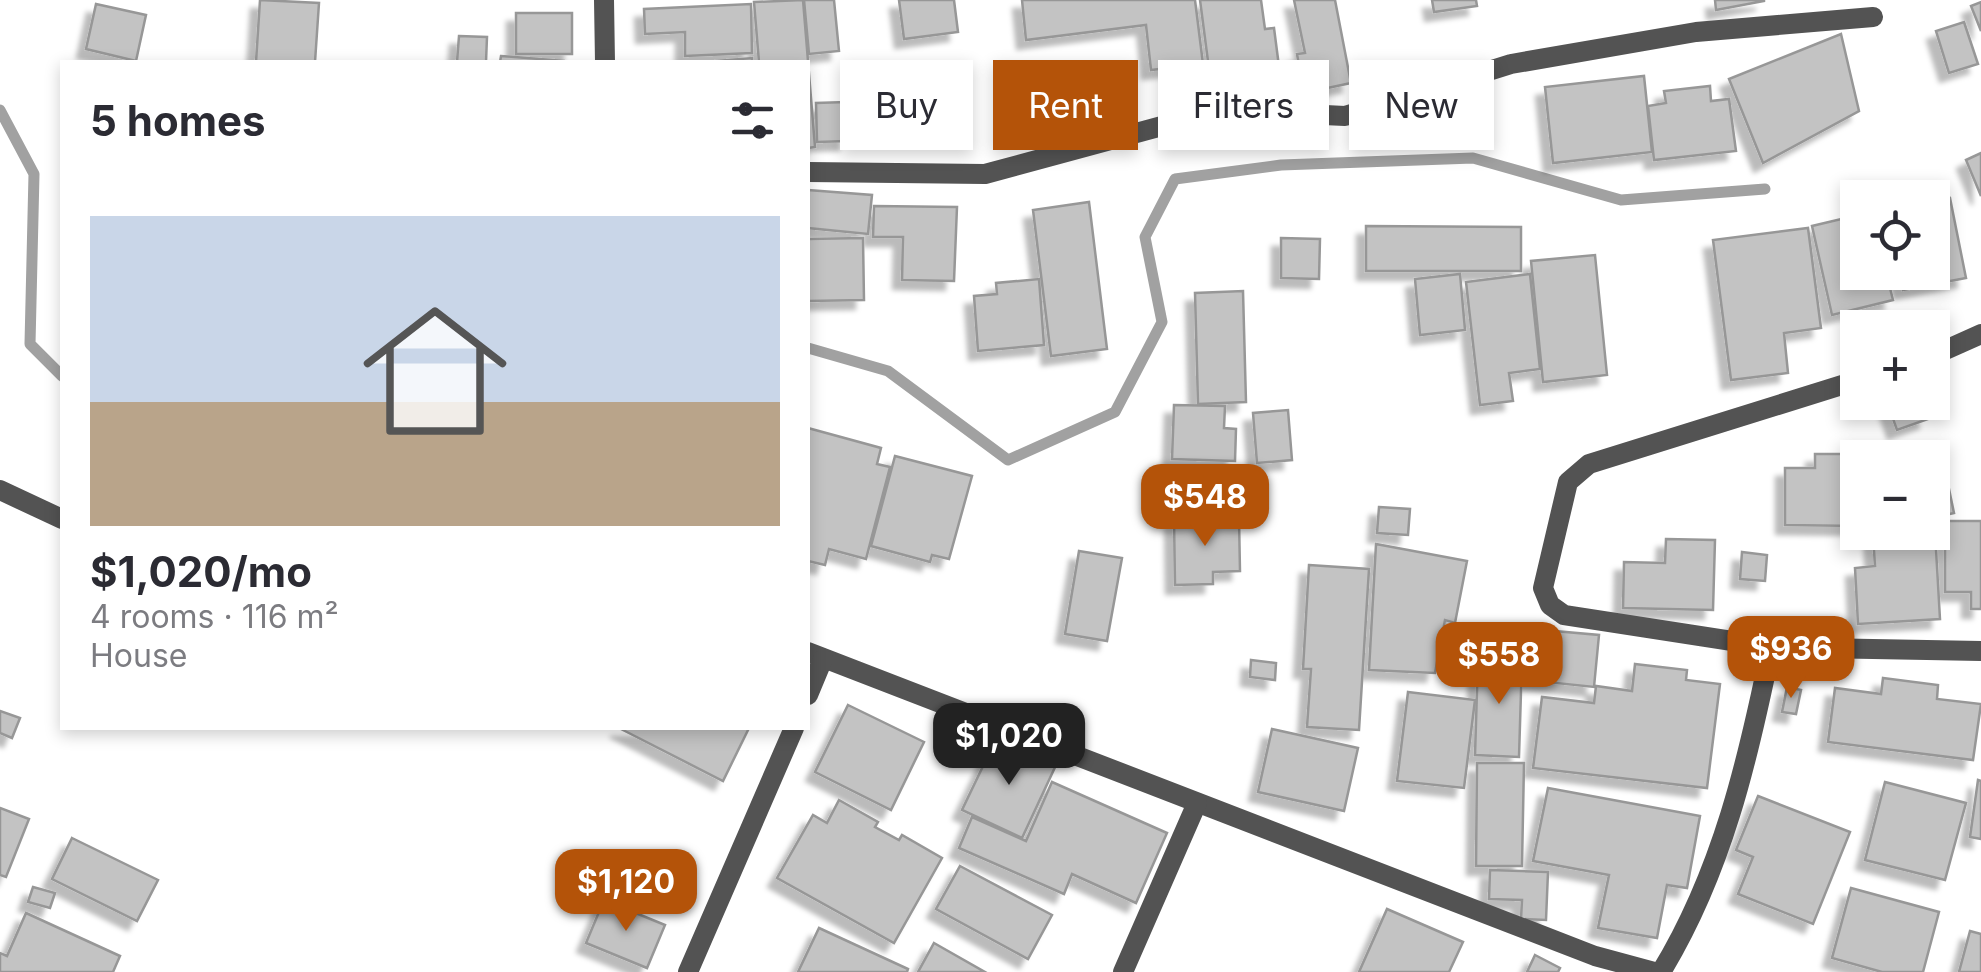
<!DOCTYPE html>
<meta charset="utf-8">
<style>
body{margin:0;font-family:Inter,sans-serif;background:#f7f7f7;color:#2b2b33;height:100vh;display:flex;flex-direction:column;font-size:38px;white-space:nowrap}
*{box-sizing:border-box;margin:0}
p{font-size:32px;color:#7c7c81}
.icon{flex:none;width:55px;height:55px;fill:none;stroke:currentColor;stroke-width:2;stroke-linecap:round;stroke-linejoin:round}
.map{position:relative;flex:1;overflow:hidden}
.drawer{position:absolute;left:60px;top:60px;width:750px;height:670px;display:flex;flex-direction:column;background:#fff;border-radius:0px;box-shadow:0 5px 15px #0003}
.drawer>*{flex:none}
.hud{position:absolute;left:840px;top:60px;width:950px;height:90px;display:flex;gap:20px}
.buttons{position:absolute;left:1840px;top:180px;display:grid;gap:20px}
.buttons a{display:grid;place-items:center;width:110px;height:110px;border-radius:0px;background:#fff;box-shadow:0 5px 15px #0003;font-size:50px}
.price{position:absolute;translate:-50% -85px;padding:0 22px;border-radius:20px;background:#b45309;color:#fff;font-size:32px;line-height:65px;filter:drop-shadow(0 2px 5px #0008)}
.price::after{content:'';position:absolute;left:50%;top:60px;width:30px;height:22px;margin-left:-15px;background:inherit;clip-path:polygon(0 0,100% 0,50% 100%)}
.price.active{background:#222;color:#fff}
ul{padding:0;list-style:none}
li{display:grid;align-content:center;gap:20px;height:530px;padding:0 30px}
li span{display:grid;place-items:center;height:310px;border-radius:0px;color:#555}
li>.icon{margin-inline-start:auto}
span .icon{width:180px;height:180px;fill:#fffc;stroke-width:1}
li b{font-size:42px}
h2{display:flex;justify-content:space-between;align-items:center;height:120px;padding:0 30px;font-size:42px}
.tag{padding:0 35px;border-radius:0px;background:#fff;box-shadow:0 5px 15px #0003;font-size:35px;line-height:90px}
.tag.active{background:#b45309;color:#fff}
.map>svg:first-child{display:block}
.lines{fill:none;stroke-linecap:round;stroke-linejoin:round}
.stream{stroke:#a1a1a1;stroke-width:11}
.building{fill:#c3c3c3;stroke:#979797;stroke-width:2.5;filter:url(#shadow)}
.street{stroke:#535353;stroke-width:20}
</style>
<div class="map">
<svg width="1981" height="972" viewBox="0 0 1981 972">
<defs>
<filter id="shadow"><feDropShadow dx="-9" dy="9" stdDeviation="2.5" flood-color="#0004"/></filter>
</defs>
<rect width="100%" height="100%" fill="#fff"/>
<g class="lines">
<g class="stream">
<polyline points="0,110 34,174 30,344 62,376"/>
<polyline points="808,348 888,371 1008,460 1115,412 1162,322 1145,237 1175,179 1281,165 1473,158 1621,200 1765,189"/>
</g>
</g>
<g class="building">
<polygon points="260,0 319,3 315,62 256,62"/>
<polygon points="803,0 815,147 808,148 808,62 759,62 754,2"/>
<polygon points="804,0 834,0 839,51 809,54"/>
<polygon points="899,0 954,0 958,32 904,39"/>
<polygon points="1022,0 1195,0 1203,64 1151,70 1146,25 1026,40"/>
<polygon points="1200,0 1261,0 1265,29 1274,28 1281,82 1212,92"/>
<polygon points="1294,0 1335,0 1351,83 1304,93 1297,54 1305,53"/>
<polygon points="1432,0 1476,0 1477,6 1434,12"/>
<polygon points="1715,0 1764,0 1764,1 1716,10"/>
<polygon points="1981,2 1981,31 1971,6"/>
<polygon points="96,4 146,15 136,61 86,49"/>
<polygon points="751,4 752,53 685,56 685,32 645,34 644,9"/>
<rect x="516" y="13" width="56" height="41"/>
<polygon points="1964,22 1978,64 1949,73 1936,31"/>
<polygon points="1841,34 1859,111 1763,163 1729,79"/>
<polygon points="459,36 487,37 486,62 457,62"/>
<polygon points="501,56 565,61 500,62"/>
<polygon points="752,58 752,62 704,62"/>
<polygon points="1644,76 1652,152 1553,163 1545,87"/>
<polygon points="1710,86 1711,101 1729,99 1736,151 1654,160 1648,106 1666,103 1664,91"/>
<polygon points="846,102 848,141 817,142 816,103"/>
<polygon points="1981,153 1981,196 1966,160"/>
<polygon points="808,190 872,195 868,234 808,228"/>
<polygon points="1950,198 1966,278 1903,290 1900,272 1932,272 1932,202"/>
<polygon points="1089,202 1107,349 1051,356 1033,210"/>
<polygon points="874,206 957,207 954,281 902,280 903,237 873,237"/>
<polygon points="1858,215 1858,272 1886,272 1893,300 1832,315 1812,226"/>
<polygon points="1366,226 1521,227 1521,271 1366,271"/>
<polygon points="1808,228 1821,328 1784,333 1788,373 1731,380 1713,240"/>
<polygon points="863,238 864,300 808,301 808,239"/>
<polygon points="1281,238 1320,239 1319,279 1281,278"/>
<polygon points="1595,255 1607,375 1543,382 1531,261"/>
<polygon points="1460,274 1465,330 1420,335 1415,279"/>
<polygon points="1530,274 1540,369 1509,373 1513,401 1480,405 1466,282"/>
<polygon points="1039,279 1044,345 978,351 974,296 997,294 996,283"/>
<polygon points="1243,291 1246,402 1198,404 1195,293"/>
<polygon points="1887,402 1922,402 1928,419 1897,430"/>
<polygon points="1174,405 1225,406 1224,428 1236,429 1235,461 1172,459"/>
<polygon points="1288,410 1292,460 1257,463 1253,413"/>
<polygon points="808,428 881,448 877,464 890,467 866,559 829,549 825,565 808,561"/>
<polygon points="1815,454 1842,454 1842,465 1858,465 1858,526 1785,525 1785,468 1815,468"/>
<polygon points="895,456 972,476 949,559 932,555 930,562 871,546"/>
<polygon points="1944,465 1954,513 1932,518 1932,468"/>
<polygon points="1379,507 1410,509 1408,535 1377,533"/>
<polygon points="1239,518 1240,571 1213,572 1213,584 1175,585 1174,520"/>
<polygon points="1945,521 1981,521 1981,609 1971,609 1971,592 1945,592"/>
<polygon points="1935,532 1940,619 1858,624 1855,568 1875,566 1873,536"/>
<polygon points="1666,539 1715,540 1713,610 1623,608 1624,562 1665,563"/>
<polygon points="1376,544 1467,561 1455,623 1445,620 1435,673 1369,670"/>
<polygon points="1079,551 1122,558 1107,641 1065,634"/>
<polygon points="1742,552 1767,555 1765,581 1740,579"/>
<polygon points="1309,565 1369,569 1359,730 1307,727 1311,669 1303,669"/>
<polygon points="1532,629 1599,635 1594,687 1527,680"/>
<polygon points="1478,658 1522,659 1519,757 1475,755"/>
<polygon points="1251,660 1276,663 1275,680 1250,677"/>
<polygon points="1635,664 1687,670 1686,680 1720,684 1707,788 1533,768 1542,697 1594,703 1596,686 1632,691"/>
<polygon points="1883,678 1938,685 1937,699 1981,704 1973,760 1828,742 1835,688 1881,694"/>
<polygon points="1787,687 1801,690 1796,714 1782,712"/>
<polygon points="1408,692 1475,700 1464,788 1397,781"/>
<polygon points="848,705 924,742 891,810 815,772"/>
<polygon points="0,711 20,718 12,738 0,733"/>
<polygon points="619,728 749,728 723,781"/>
<polygon points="1272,729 1358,748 1344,811 1258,792"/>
<polygon points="997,737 1056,765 1022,838 962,810"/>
<polygon points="1477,763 1524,763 1522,866 1476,866"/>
<polygon points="1978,780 1981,781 1981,839 1970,837"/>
<polygon points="1052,782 1167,833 1136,903 1072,874 1064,894 959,848 972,817 1026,841"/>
<polygon points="1885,782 1966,803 1945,880 1865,860"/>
<polygon points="1548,788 1700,816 1687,888 1667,885 1657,938 1598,928 1609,875 1533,861"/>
<polygon points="1758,796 1850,832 1813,924 1738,894 1753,857 1736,850"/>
<polygon points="839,800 878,822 875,827 899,840 902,835 942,858 894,943 777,878 813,815 827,823"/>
<polygon points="0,808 29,819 6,877 0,875"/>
<polygon points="72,838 158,880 137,921 52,879"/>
<polygon points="960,866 1052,915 1028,959 936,909"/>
<polygon points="1490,870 1548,872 1546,920 1521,919 1522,900 1489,899"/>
<polygon points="33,887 55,893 50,908 28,902"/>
<polygon points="1851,888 1939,912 1923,972 1882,972 1832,958"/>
<polygon points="604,900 665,925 647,968 586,943"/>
<polygon points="1387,909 1463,942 1449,972 1359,972"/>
<polygon points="26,913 120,956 113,972 0,972 0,953 7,956"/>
<polygon points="819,928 908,969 907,972 798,972"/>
<polygon points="1970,931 1981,934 1981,972 1959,972"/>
<polygon points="934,943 985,972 918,972"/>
<polygon points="1535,955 1560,968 1558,972 1527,972"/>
</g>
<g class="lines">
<g class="street">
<polyline points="604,0 605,62"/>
<polyline points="808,172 985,174 1221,110 1345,116 1511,64 1696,32 1873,17"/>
<polyline points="1932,356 1981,334"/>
<polyline points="1858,380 1589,464 1568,482 1543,588 1550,605 1564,615 1771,647 1981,651"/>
<polyline points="0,490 62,519"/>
<polyline points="808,652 1595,956 1654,972"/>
<polyline points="808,695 823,659"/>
<polyline points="688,972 794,728"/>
<polyline points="1123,972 1197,803"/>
<path d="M1661,972C1722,872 1748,760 1771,647"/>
</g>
</g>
</svg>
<div class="buttons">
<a><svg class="icon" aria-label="locate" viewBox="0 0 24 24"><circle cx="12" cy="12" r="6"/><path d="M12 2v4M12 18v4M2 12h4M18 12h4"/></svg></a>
<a>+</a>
<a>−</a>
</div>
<b class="price" style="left:1205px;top:549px">$548</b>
<b class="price" style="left:1791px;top:701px">$936</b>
<b class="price" style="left:1499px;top:707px">$558</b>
<b class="price active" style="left:1009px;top:788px">$1,020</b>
<b class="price" style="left:626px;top:934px">$1,120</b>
<div class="hud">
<a class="tag">Buy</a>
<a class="tag active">Rent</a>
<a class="tag">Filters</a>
<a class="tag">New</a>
</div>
<section class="drawer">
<h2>5 homes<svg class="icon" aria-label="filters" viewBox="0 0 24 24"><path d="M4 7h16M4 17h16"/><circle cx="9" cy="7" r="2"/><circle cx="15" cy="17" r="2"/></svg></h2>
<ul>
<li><span style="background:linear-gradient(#c9d6e8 60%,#b9a48a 0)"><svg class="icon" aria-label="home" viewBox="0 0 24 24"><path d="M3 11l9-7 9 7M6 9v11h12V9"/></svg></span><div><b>$1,020/mo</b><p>4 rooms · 116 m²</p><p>House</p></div></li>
</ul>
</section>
</div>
